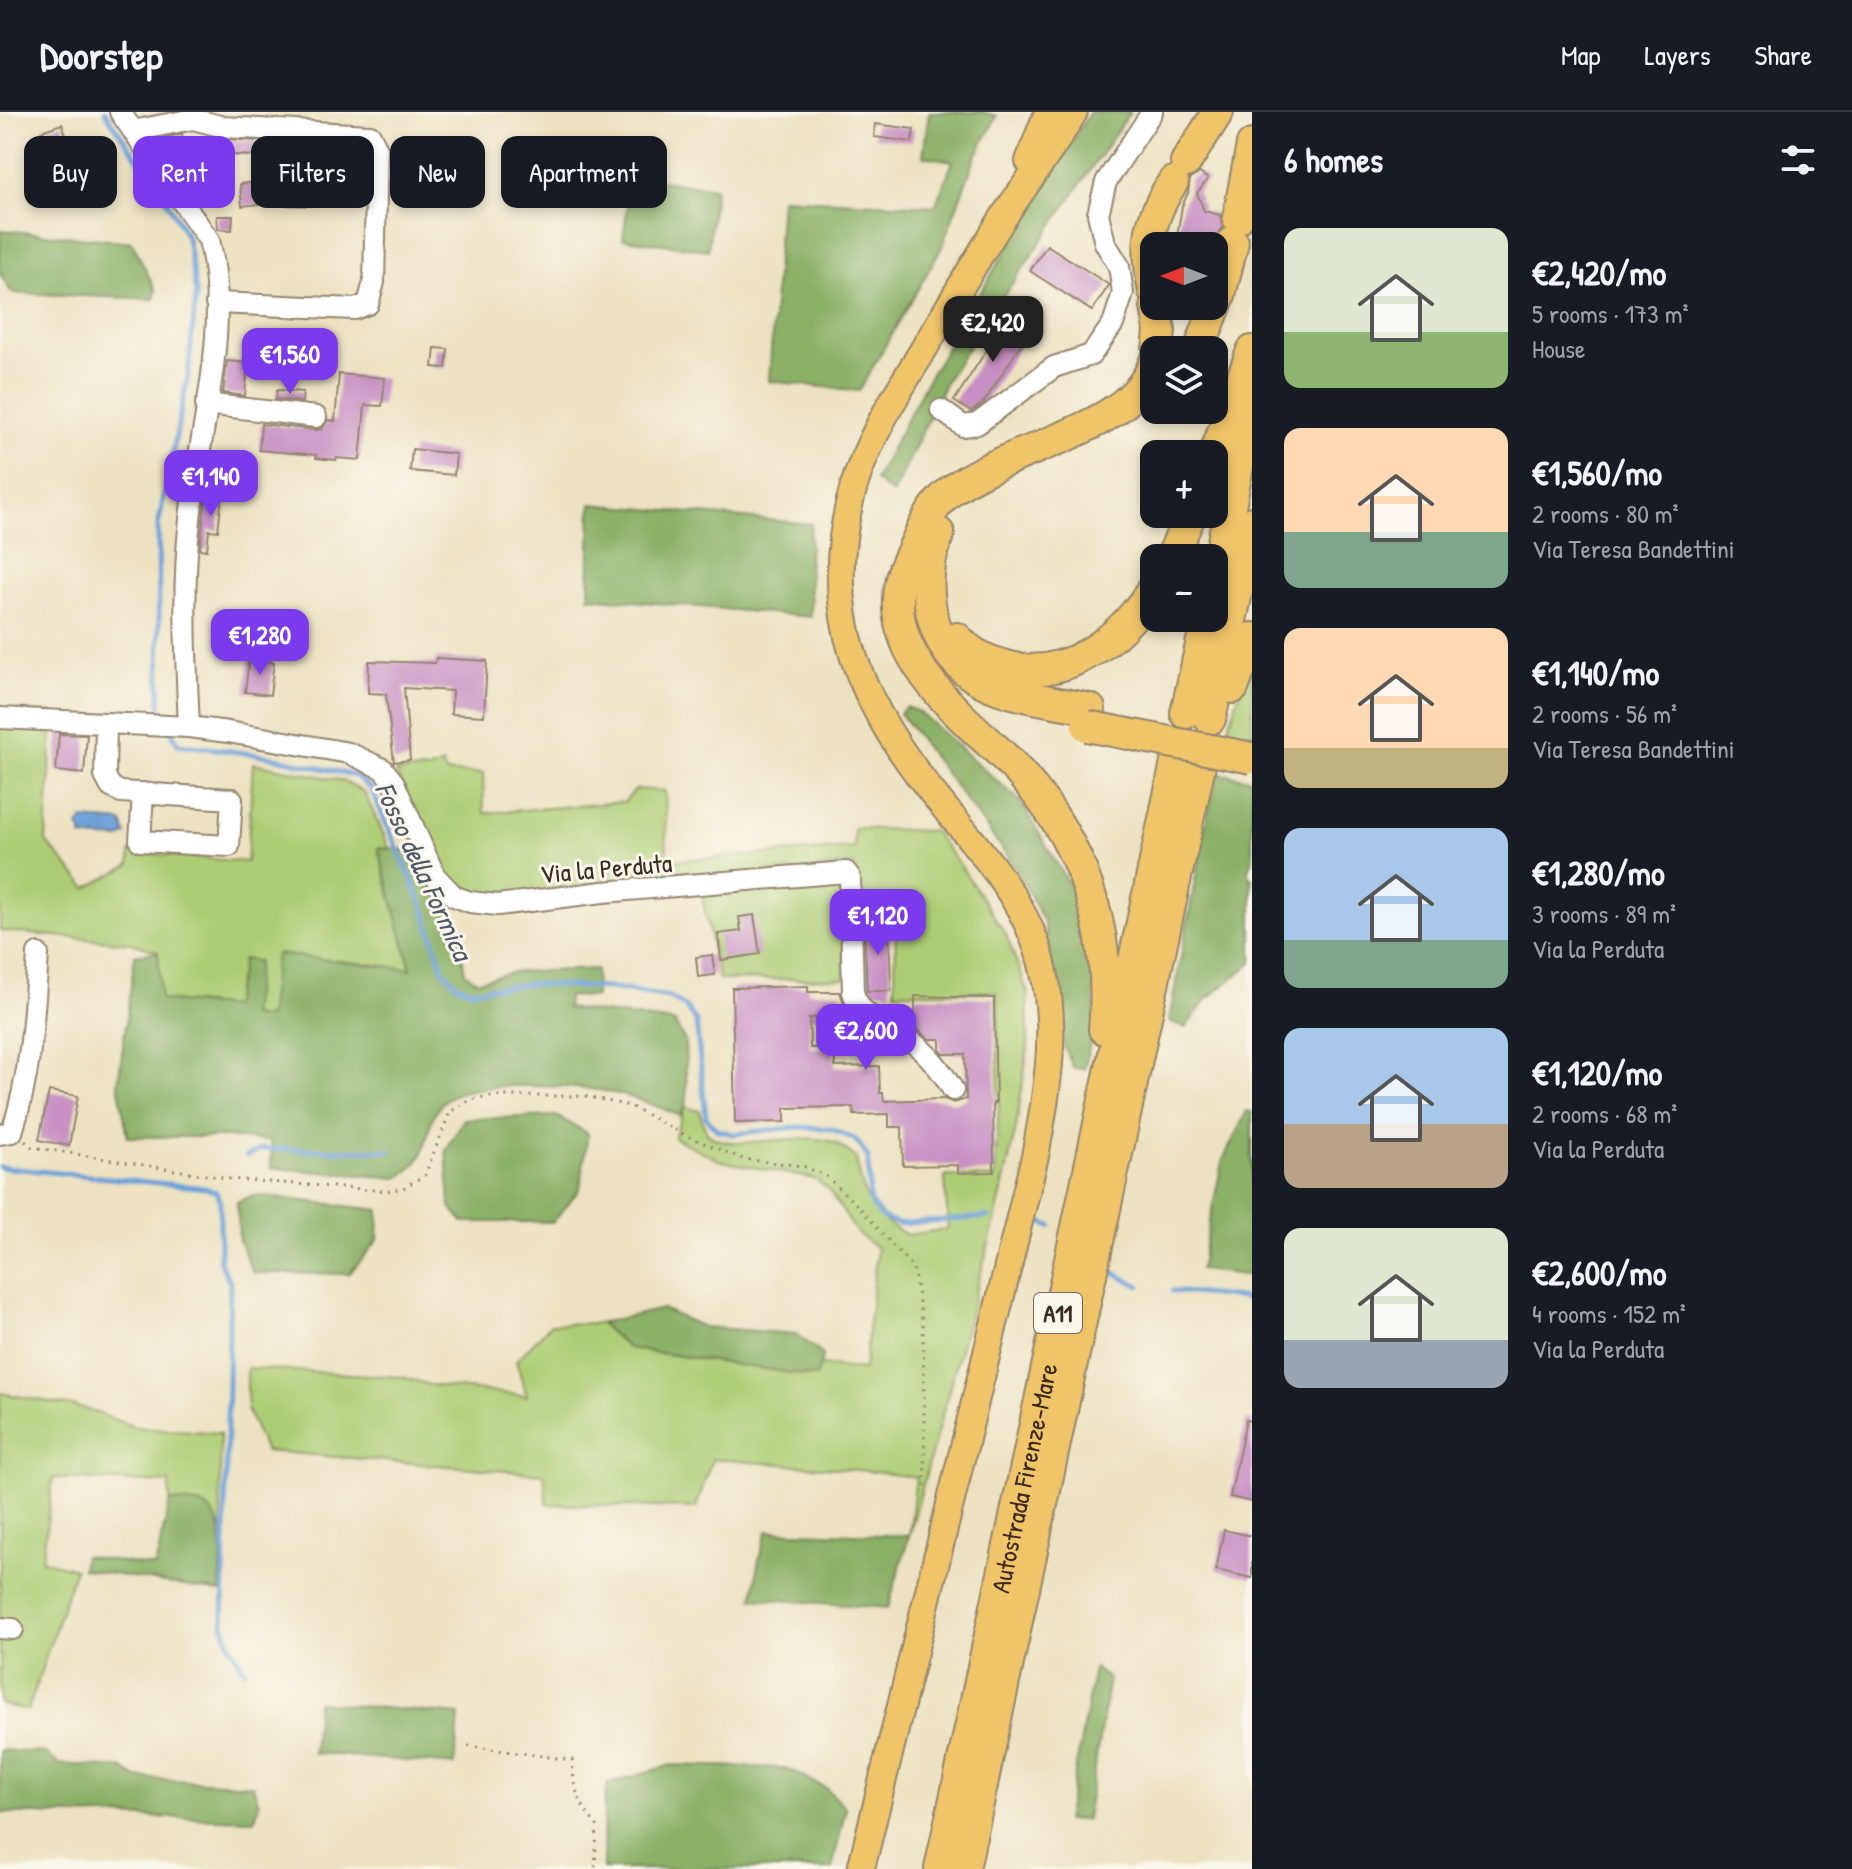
<!DOCTYPE html>
<html lang="en">
<head>
<meta charset="utf-8">
<style>
	:root { --surface:#171b24; --page:#242831; --text:#f1f3f6; --muted:#9ea1a6; --line:#363941; --accent:#7c3aed }
	body { margin:0; font-family:"Patrick Hand",sans-serif; background:var(--page); color:var(--text); height:100vh; display:flex; flex-direction:column; font-size:30px; white-space:nowrap }
	* { box-sizing:border-box; margin:0 }
	p { font-size:26px; color:var(--muted) }
	.icon { flex:none; width:44px; height:44px; fill:none; stroke:currentColor; stroke-width:2; stroke-linecap:round; stroke-linejoin:round }
	.map { position:relative; flex:1; overflow:hidden }
	.details { display:flex; flex-direction:column; background:var(--surface); width:600px }
	.details>* { flex:none }
	.hud { position:absolute; left:24px; top:24px; width:760px; height:72px; display:flex; gap:16px }
	.needle { width:52px; rotate:270deg }
	.tools { position:absolute; left:1140px; top:120px; display:grid; gap:16px }
	.tools a { display:grid; place-items:center; width:88px; height:88px; border-radius:16px; background:var(--surface); box-shadow:0 4px 12px #0003; font-size:40px }
	.price { position:absolute; translate:-50% -68px; padding:0 18px; border-radius:16px; background:var(--accent); color:#fff; font-size:26px; line-height:52px; filter:drop-shadow(0 2px 4px #0008) }
	.price::after { content:''; position:absolute; left:50%; top:48px; width:24px; height:18px; margin-left:-12px; background:inherit; clip-path:polygon(0 0,100% 0,50% 100%) }
	.price.active { background:#222; color:#fff }
	ul { padding:0; list-style:none }
	li { display:flex; align-items:center; gap:24px; height:200px; padding:0 32px }
	li span { display:grid; place-items:center; flex:none; width:224px; height:160px; border-radius:16px; color:#555 }
	li>.icon { margin-inline-start:auto }
	span .icon { width:96px; height:96px; fill:#fffc; stroke-width:1 }
	li b { font-size:34px }
	h2 { display:flex; justify-content:space-between; align-items:center; height:96px; padding:0 32px; font-size:34px }
	.pill { padding:0 28px; border-radius:16px; background:var(--surface); box-shadow:0 4px 12px #0003; font-size:28px; line-height:72px }
	.pill.active { background:var(--accent); color:#fff }
	header { display:flex; align-items:center; gap:48px; box-sizing:border-box; height:112px; padding:0 40px; background:var(--surface); border-bottom:2px solid var(--line) }
	header strong { font-size:38px }
	nav { display:flex; gap:44px; margin-inline-start:auto; font-size:28px }
	main { display:flex; flex:1; min-height:0 }
	.map>svg:first-child { display:block }
	.green { fill:#adcd74; stroke:#747c49; stroke-width:2 }
	.forest { fill:#8ab066; stroke:#626d42; stroke-width:2 }
	.water { fill:#6da0d8; stroke:#54657b; stroke-width:2 }
	.lines { fill:none; stroke-linecap:round; stroke-linejoin:round }
	.stream { stroke:#6da0d8; stroke-width:5 }
	.building { fill:#c78fc3 }
	.minor-casing { stroke:#948670; stroke-width:24 }
	.major-casing { stroke:#948670; stroke-width:30 }
	.highway-casing { stroke:#948670; stroke-width:34 }
	.path { stroke:#948670; stroke-width:3; stroke-dasharray:2 6; stroke-linecap:butt }
	.minor { stroke:#fff; stroke-width:20 }
	.major { stroke:#f0c469; stroke-width:26 }
	.highway { stroke:#f0c469; stroke-width:30 }
	.highway-bridge-casing { stroke:#948670; stroke-width:34; stroke-linecap:butt }
	.highway-bridge { stroke:#f0c469; stroke-width:30 }
	.labels { text-anchor:middle; dominant-baseline:central; stroke-width:6; stroke-linejoin:round; paint-order:stroke }
	.shield { fill:#fbf7ec; stroke:#75685c; stroke-width:2 }
	.shield-label { font-size:24px; font-weight:bold; fill:#3b2a1e }
	.street-label { font-size:26px; fill:#3b2a1e; stroke:#fbf7ec }
	.water-label { font-size:28px; font-style:italic; fill:#4f5968; stroke:#fbf7ec }
</style>
</head>
<body>
<header>
<strong>Doorstep</strong>
<nav><a>Map</a><a>Layers</a><a>Share</a></nav>
</header>
<main>
<div class="map">
<svg width="1252" height="1757" viewBox="0 0 1252 1757">
	<rect width="100%" height="100%" fill="#fbf7ec"/>
	<filter id="ink" filterUnits="userSpaceOnUse"><feTurbulence type="fractalNoise" baseFrequency=".0125" numOctaves="2"/><feDisplacementMap in="SourceGraphic" scale="16" xChannelSelector="R" yChannelSelector="G"/><feConvolveMatrix kernelMatrix="1 2 1 2 8 2 1 2 1" color-interpolation-filters="sRGB"/></filter>
	<filter id="wash" filterUnits="userSpaceOnUse"><feTurbulence type="fractalNoise" baseFrequency=".006" numOctaves="4" result="noise"/><feDisplacementMap in="SourceGraphic" scale="32" xChannelSelector="R" yChannelSelector="G"/><feGaussianBlur stdDeviation="1.8" result="paint"/><feColorMatrix in="noise" values="0 0 0 0 0 0 0 0 0 0 0 0 0 0 0 0 0 1.4 0 .05"/><feComposite in="paint" operator="in"/></filter>
	<g filter="url(#wash)">
		<rect width="100%" height="100%" fill="#ece2c1"/>
		<!-- green -->
		<g class="green">
			<path d="M1252 542V623L1228 617Z"/>
			<path d="M0 598 53 600 46 730 87 776 130 753V740L247 750 253 651 344 669 364 680 390 737H378L411 857 277 842 269 906 251 905 257 849 243 847 233 895 161 888 157 839 131 831 0 819Z"/>
			<path d="M442 652 446 661H483L484 701 624 690 636 677 665 679 667 749 854 736V716L933 719 960 753 1006 823 1027 879 1028 935 1016 1016 995 1109 909 1424 916 1365 849 1357 712 1347 696 1396 547 1392 544 1362 265 1339 247 1298V1256L403 1265 430 1273 527 1284 516 1249 551 1212 600 1211 628 1236 816 1265 820 1253 864 1258 877 1136 857 1121 828 1077 815 1067 721 1049 674 1026 685 995 700 999C702 1010 704 1020 714 1026 739 1039 805 1018 835 1031 842 1034 849 1041 856 1046 864 1086 868 1103 907 1123L948 1117 945 1064 995 1066 999 993 997 880H895L896 803 855 801 854 753 486 786 452 775 434 749 396 660 429 658Z"/>
			<path d="M833 770 842 782 845 866 719 868 701 779Z"/>
			<path d="M0 1281 83 1296 135 1315 220 1321 221 1421C211 1389 200 1393 170 1389L169 1371 53 1366 42 1448 75 1457 28 1598 0 1592Z"/>
		</g>
		<!-- forest -->
		<g class="forest">
			<path d="M929 0H982L997 4 975 46 941 137 859 279 769 269 781 86 935 94 953 49 923 44Z"/>
			<path d="M1090 0H1130L948 265 893 382 875 368 929 265Z"/>
			<path d="M631 65 715 76 708 138 623 127Z"/>
			<path d="M0 118 132 130 156 179 154 187 12 181 0 162Z"/>
			<path d="M591 392 811 412 809 444 811 505 589 485Z"/>
			<path d="M906 595 919 600 1021 690 1072 778 1092 845 1095 911 1084 957 1073 956 1064 934 1044 810 1015 754 900 601Z"/>
			<path d="M1215 661 1252 667V750L1248 761 1252 768V850L1206 888 1185 916 1169 909Z"/>
			<path d="M378 736 412 738 459 824 465 861 477 869 514 860 596 857 595 885 568 884 567 896 674 910 685 929 687 990 680 1004C653 992 622 981 592 977 563 974 462 968 443 990 419 1016 437 1044 398 1066L271 1056V1029L227 1025H128L118 972 135 843 158 840 161 888 232 895 243 847 258 849 251 904 268 906 276 842 411 857Z"/>
			<path d="M1247 999 1252 1000V1164L1200 1158 1222 1050Z"/>
			<path d="M556 1004 588 1021 580 1077 553 1110H463L450 1094 446 1038 464 1007Z"/>
			<path d="M253 1083 379 1098 378 1128 349 1162 253 1161 239 1128 237 1090Z"/>
			<path d="M662 1197 703 1215 796 1222 823 1243 816 1265 628 1236 600 1211Z"/>
			<path d="M170 1389C180 1390 192 1390 201 1393 231 1404 220 1456 220 1480L82 1457 84 1444 155 1455Z"/>
			<path d="M767 1419 909 1424 888 1496 753 1486 759 1447Z"/>
			<path d="M1094 1556 1109 1567 1086 1707 1066 1709Z"/>
			<path d="M317 1590 459 1603 455 1653 313 1641Z"/>
			<path d="M0 1638 44 1641 59 1652 121 1656 137 1666 253 1673 259 1692 255 1708 0 1701Z"/>
			<path d="M671 1653 786 1656 826 1676 846 1696 832 1757H603L604 1692 608 1672Z"/>
		</g>
		<!-- water -->
		<path class="water" d="M83 707 122 710 126 722 121 727 82 725V720L78 715Z"/>
		<g class="lines">
			<!-- stream -->
			<g class="stream">
				<path d="M105 0 164 84 187 125 196 181 188 264 158 414 160 600 165 609"/>
				<path d="M172 621 178 632 268 644 356 664 371 677 423 794 443 858 458 874 471 878 530 872 610 876 669 885 685 895 696 909 706 1006 717 1018 733 1022 799 1015 832 1017 856 1028 868 1045 870 1091 883 1106 898 1112 988 1105"/>
				<path d="M247 1044 261 1037 390 1039"/>
				<path d="M0 1055 206 1076 216 1080 220 1089V1150L230 1170 223 1512 230 1533 244 1558"/>
				<path d="M1035 1108 1051 1114"/>
				<path d="M1115 1161 1140 1174"/>
				<path d="M1172 1179 1252 1187"/>
			</g>
		</g>
		<g id="blocks">
			<!-- building -->
			<g class="building">
				<path d="M62 12 67 26 71 25 75 39 62 43 60 88 33 87 34 62H55L41 19Z"/>
				<path d="M875 12 914 17 912 30 874 25Z"/>
				<path d="M182 22 191 59 179 62 155 28Z"/>
				<path d="M213 26 285 31 284 53 255 51 256 44 212 42Z"/>
				<path d="M1200 61 1208 67 1197 81 1204 99 1220 103 1223 115 1216 126 1199 122 1192 128 1177 125 1182 94 1188 81 1190 67Z"/>
				<path d="M287 65 312 66 311 94 285 93Z"/>
				<path d="M259 70 260 92 242 94 240 72Z"/>
				<path d="M217 104H233L232 118 218 117Z"/>
				<path d="M1047 133 1109 173 1092 199 1030 159Z"/>
				<path d="M1009 203 1031 217 984 290 971 300 954 289Z"/>
				<path d="M435 236 448 237 446 256 433 255Z"/>
				<path d="M227 249 248 251 245 284 223 281Z"/>
				<path d="M339 262 385 266 382 294 365 293 360 348 337 346 336 348 316 346V343L259 338 261 312 315 318 322 317 328 308 335 309Z"/>
				<path d="M277 278 303 280 302 290 276 287Z"/>
				<path d="M412 337 456 342 454 363 410 359Z"/>
				<path d="M206 382 222 384 218 419 209 418 207 438 200 437Z"/>
				<path d="M436 546 487 549 484 604 451 602 452 579 404 576 410 648 394 650 386 582 368 581 369 549 435 551Z"/>
				<path d="M249 547 274 550 270 583 245 580Z"/>
				<path d="M59 622 87 623 84 662 56 659Z"/>
				<path d="M754 803 760 842 721 848 718 822 741 819 739 805Z"/>
				<path d="M889 811 891 879H867L864 812Z"/>
				<path d="M712 843 715 863 698 865 696 845Z"/>
				<path d="M808 874V880H840L846 897V905L809 906 810 936H834L835 955 879 954 880 981H883L884 989 944 987 954 991 966 987 965 942H944L940 938V927H929L915 916V884L994 886 996 991H993L994 1060 958 1061V1053L903 1054 902 1015H889V1002L854 1003 853 995 785 996V1010L735 1011 732 876Z"/>
				<path d="M49 979 78 984 69 1034 39 1028Z"/>
				<path d="M1246 1308 1252 1309V1390L1230 1385Z"/>
				<path d="M1224 1418 1252 1424V1466L1216 1458Z"/>
			</g>
		</g>
	</g>
	<g filter="url(#ink)">
		<use href="#blocks" fill-opacity="0" stroke="#948670" stroke-width="2"/>
		<g class="lines">
			<defs>
				<g id="minor">
					<path d="M120 0 209 128C232 218 199 316 190 407 182 475 186 546 189 615"/>
					<path d="M133 19 193 7 224 15 370 23 377 37 374 170 368 192 355 197 216 191"/>
					<path d="M206 292 316 305"/>
					<path d="M941 298 963 314 977 312 1054 255 1091 243 1113 212 1123 181 1119 154 1105 131 1098 102 1106 70 1152 0"/>
					<path d="M0 606 189 615 228 620 349 641 383 657 394 671 435 764 454 784 470 790 498 793 603 780 846 760 850 765 853 880C860 907 890 913 911 929 929 942 942 959 953 978"/>
					<path d="M106 611 105 664 111 675 121 680 232 687 229 734 140 729 143 681"/>
					<path d="M0 1022 12 1020C31 962 34 903 38 842"/>
					<path d="M0 1516 13 1517"/>
				</g>
				<g id="major">
					<path d="M1029 49 1048 0"/>
					<path d="M861 1757 1035 1044C1049 972 1061 900 1035 829 1015 777 979 737 944 695 862 596 816 504 854 374 868 328 894 286 919 245 948 197 976 147 1007 100 1029 67 1054 35 1074 0"/>
				</g>
				<g id="highway">
					<path d="M1186 50 1218 0"/>
					<path d="M1238 106 1252 33"/>
					<path d="M1154 180C1146 133 1146 111 1173 70"/>
					<path d="M1156 194 1160 219 1158 238"/>
					<path d="M1199 238 1220 183 1233 130"/>
					<path d="M1214 344 1252 239"/>
					<path d="M939 421C917 472 929 543 983 570 1015 586 1056 589 1090 597"/>
					<path d="M1171 446 1191 402"/>
					<path d="M1214 474 1252 285"/>
					<path d="M957 526C968 539 982 547 999 552 1063 574 1121 528 1154 475"/>
					<path d="M1233 576 1252 526"/>
					<path d="M1186 601 1207 506"/>
					<path d="M1210 607 1252 410"/>
					<path d="M1104 917C1114 807 1075 709 994 635 943 589 871 524 908 448 919 426 926 403 944 385 998 334 1127 325 1154 252"/>
					<path id="s1" d="M940 1757 1177 646"/>
					<path d="M964 1757 1201 648"/>
				</g>
			</defs>
			<!-- minor casing -->
			<use href="#minor" class="minor-casing"/>
			<!-- major casing -->
			<use href="#major" class="major-casing"/>
			<!-- highway casing -->
			<use href="#highway" class="highway-casing"/>
			<!-- path -->
			<g class="path">
				<path d="M25 1029 32 1035 231 1067 387 1079 403 1076 425 1063 450 1000 470 988 489 984H585L630 994 687 1024 743 1047 803 1054 827 1065 860 1096 913 1156 923 1213 925 1378"/>
				<path d="M468 1634 572 1648C574 1678 578 1691 597 1714L595 1757"/>
			</g>
			<!-- minor -->
			<use href="#minor" class="minor"/>
			<!-- major -->
			<use href="#major" class="major"/>
			<!-- highway -->
			<use href="#highway" class="highway"/>
			<defs>
				<path id="highway-bridge" d="M1087 614 1252 646"/>
			</defs>
			<!-- highway-bridge casing -->
			<use href="#highway-bridge" class="highway-bridge-casing"/>
			<!-- highway-bridge -->
			<use href="#highway-bridge" class="highway-bridge"/>
		</g>
	</g>
	<g class="labels">
		<!-- shield labels -->
		<rect class="shield" x="1034" y="1181" width="48" height="40" rx="6"/>
		<g class="shield-label">
			<text x="1058" y="1201">A11</text>
		</g>
		<!-- street labels -->
		<g class="street-label">
			<text transform="translate(606 756) rotate(-5)">Via la Perduta</text>
			<text stroke="none"><textPath href="#s1" startOffset="400">Autostrada Firenze-Mare</textPath></text>
		</g>
		<!-- water labels -->
		<g class="water-label">
			<text transform="translate(424 759) rotate(65)">Fosso della Formica</text>
		</g>
	</g>
</svg>
<div class="tools">
<a><svg class="needle" viewBox="-14 -14 28 28"><path d="M0-13l5 13h-10z" fill="#e53935"/><path d="M0 13l5-13h-10z" fill="#9ea1a6"/></svg></a>
<a><svg class="icon" aria-label="layers" viewBox="0 0 24 24"><path d="M12 4l9 5-9 5-9-5zM3 14l9 5 9-5"/></svg></a>
<a>+</a>
<a>−</a>
</div>
<b class="price active" style="left:993px;top:252px">€2,420</b>
<b class="price" style="left:290px;top:284px">€1,560</b>
<b class="price" style="left:211px;top:406px">€1,140</b>
<b class="price" style="left:260px;top:565px">€1,280</b>
<b class="price" style="left:878px;top:845px">€1,120</b>
<b class="price" style="left:866px;top:960px">€2,600</b>
<div class="hud">
<a class="pill">Buy</a>
<a class="pill active">Rent</a>
<a class="pill">Filters</a>
<a class="pill">New</a>
<a class="pill">Apartment</a>
</div>
</div>
<section class="details">
<h2>6 homes<svg class="icon" aria-label="filters" viewBox="0 0 24 24"><path d="M4 7h16M4 17h16"/><circle cx="9" cy="7" r="2"/><circle cx="15" cy="17" r="2"/></svg></h2>
<ul>
<li><span style="background:linear-gradient(#dfe7d0 65%,#8fb573 0)"><svg class="icon" aria-label="home" viewBox="0 0 24 24"><path d="M3 11l9-7 9 7M6 9v11h12V9"/></svg></span><div><b>€2,420/mo</b><p>5 rooms · 173 m²</p><p>House</p></div></li>
<li><span style="background:linear-gradient(#ffd9b3 65%,#7fa58c 0)"><svg class="icon" aria-label="home" viewBox="0 0 24 24"><path d="M3 11l9-7 9 7M6 9v11h12V9"/></svg></span><div><b>€1,560/mo</b><p>2 rooms · 80 m²</p><p>Via Teresa Bandettini</p></div></li>
<li><span style="background:linear-gradient(#ffd9b3 75%,#c2b280 0)"><svg class="icon" aria-label="home" viewBox="0 0 24 24"><path d="M3 11l9-7 9 7M6 9v11h12V9"/></svg></span><div><b>€1,140/mo</b><p>2 rooms · 56 m²</p><p>Via Teresa Bandettini</p></div></li>
<li><span style="background:linear-gradient(#a9c7e8 70%,#7fa58c 0)"><svg class="icon" aria-label="home" viewBox="0 0 24 24"><path d="M3 11l9-7 9 7M6 9v11h12V9"/></svg></span><div><b>€1,280/mo</b><p>3 rooms · 89 m²</p><p>Via la Perduta</p></div></li>
<li><span style="background:linear-gradient(#a9c7e8 60%,#b9a48a 0)"><svg class="icon" aria-label="home" viewBox="0 0 24 24"><path d="M3 11l9-7 9 7M6 9v11h12V9"/></svg></span><div><b>€1,120/mo</b><p>2 rooms · 68 m²</p><p>Via la Perduta</p></div></li>
<li><span style="background:linear-gradient(#dfe7d0 70%,#9aa5b1 0)"><svg class="icon" aria-label="home" viewBox="0 0 24 24"><path d="M3 11l9-7 9 7M6 9v11h12V9"/></svg></span><div><b>€2,600/mo</b><p>4 rooms · 152 m²</p><p>Via la Perduta</p></div></li>
</ul>
</section>
</main>
</body>
</html>
